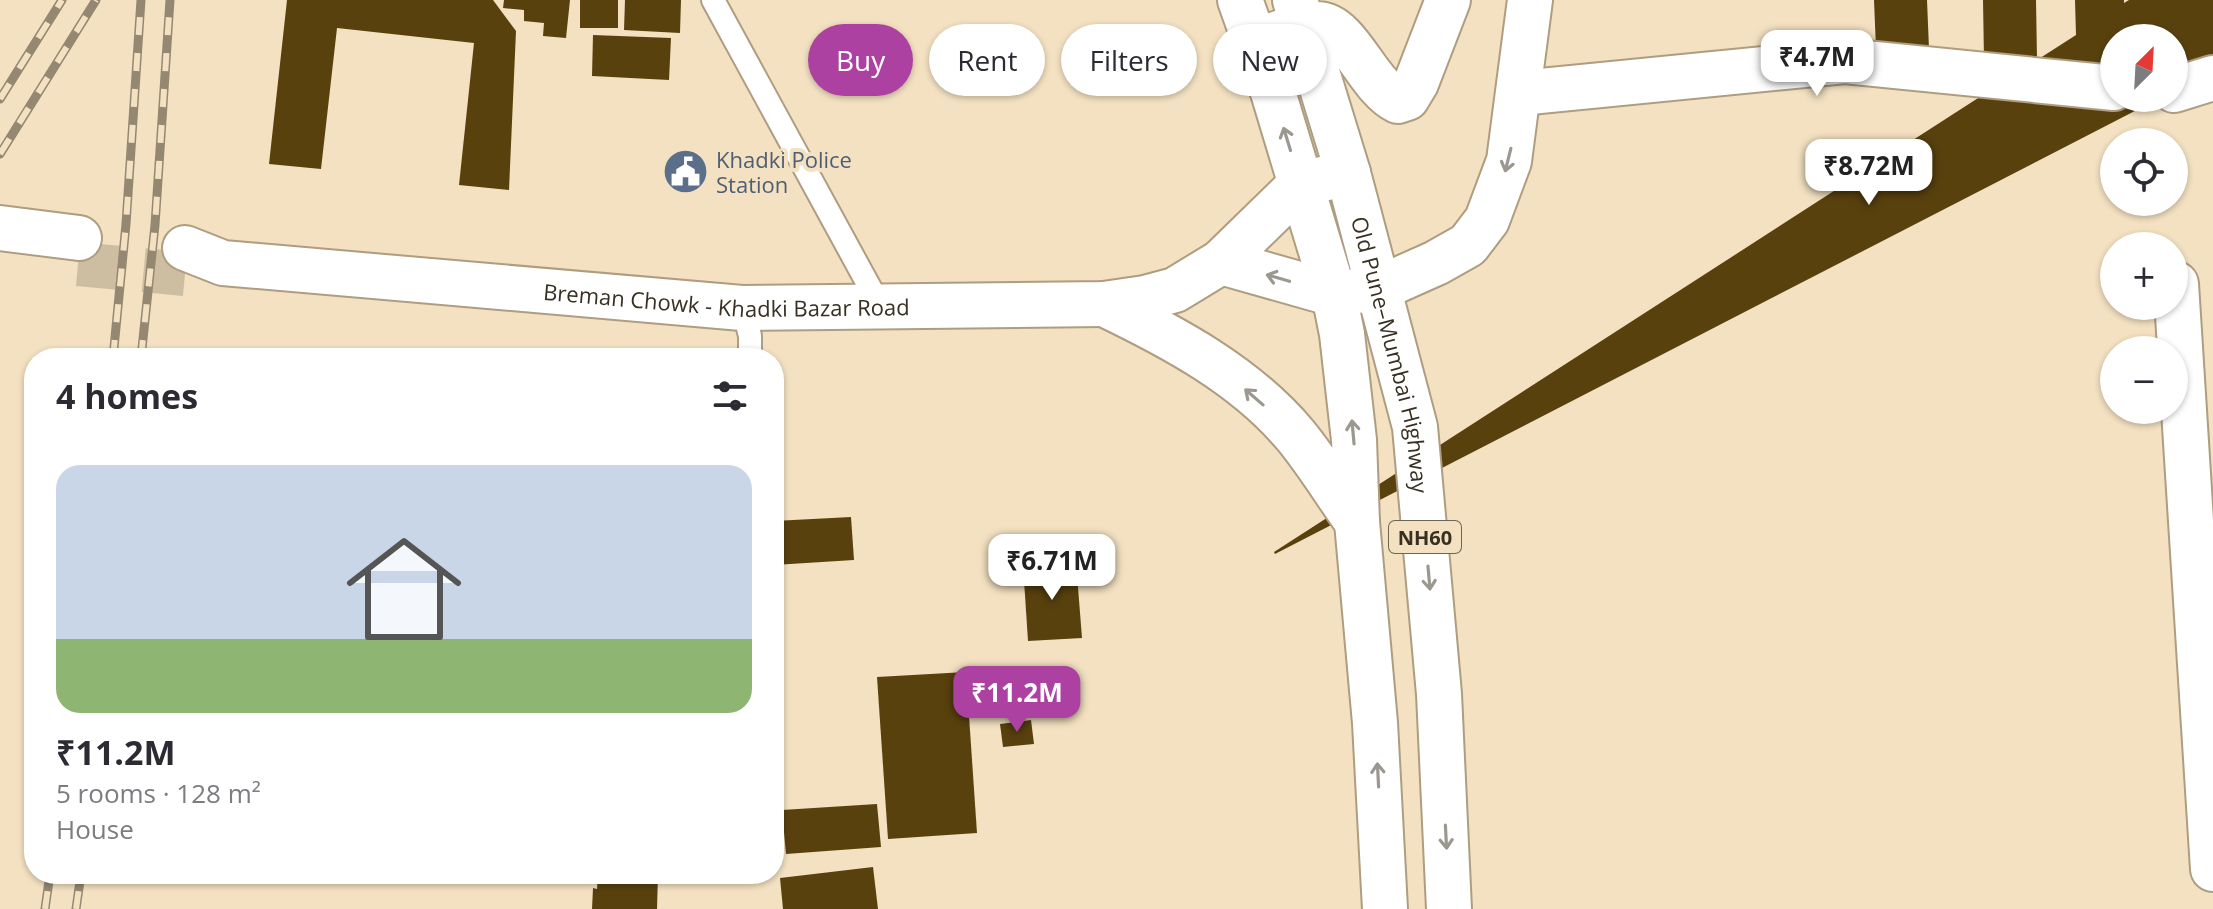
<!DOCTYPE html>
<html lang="en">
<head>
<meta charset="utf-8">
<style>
	:root { --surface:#fff; --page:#f2f2f3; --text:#2b2b33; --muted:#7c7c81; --line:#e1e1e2; --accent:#ad41a2 }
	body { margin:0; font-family:"Open Sans",sans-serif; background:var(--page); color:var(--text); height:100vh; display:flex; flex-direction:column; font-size:30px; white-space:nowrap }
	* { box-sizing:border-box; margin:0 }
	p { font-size:26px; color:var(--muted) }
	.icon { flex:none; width:44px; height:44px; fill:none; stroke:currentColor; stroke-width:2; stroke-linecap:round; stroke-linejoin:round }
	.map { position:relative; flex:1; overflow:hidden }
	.panel { position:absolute; left:24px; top:348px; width:760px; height:536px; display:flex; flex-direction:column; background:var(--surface); border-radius:32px; box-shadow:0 2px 6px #0004 }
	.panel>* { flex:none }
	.banner { position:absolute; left:808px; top:24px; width:760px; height:72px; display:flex; gap:16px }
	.needle { width:52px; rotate:24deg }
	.tools { position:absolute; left:2100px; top:24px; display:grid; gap:16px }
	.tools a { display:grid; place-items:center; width:88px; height:88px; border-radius:50%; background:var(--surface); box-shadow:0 2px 6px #0004; font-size:40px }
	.price { position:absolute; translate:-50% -68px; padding:0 18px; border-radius:16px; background:#fff; color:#222; font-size:26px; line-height:52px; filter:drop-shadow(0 2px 4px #0008) }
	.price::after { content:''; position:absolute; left:50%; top:48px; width:24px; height:18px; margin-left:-12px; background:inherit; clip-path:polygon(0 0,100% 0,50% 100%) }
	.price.selected { background:var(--accent); color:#fff }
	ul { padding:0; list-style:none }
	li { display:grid; align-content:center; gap:16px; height:424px; padding:0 32px }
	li+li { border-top:2px solid var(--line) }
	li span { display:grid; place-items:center; height:248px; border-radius:24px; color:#555 }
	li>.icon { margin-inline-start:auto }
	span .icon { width:144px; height:144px; fill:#fffc; stroke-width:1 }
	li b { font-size:34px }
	h2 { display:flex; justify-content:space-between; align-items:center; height:96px; padding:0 32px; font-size:34px }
	.pill { padding:0 28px; border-radius:36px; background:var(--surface); box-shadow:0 2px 6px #0004; font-size:28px; line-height:72px }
	.pill.selected { background:var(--accent); color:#fff }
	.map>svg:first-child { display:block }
	.building { fill:#59410e }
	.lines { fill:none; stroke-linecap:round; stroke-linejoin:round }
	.primary-tunnel { stroke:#cdbea1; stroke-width:44; stroke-dasharray:44 22; stroke-linecap:butt }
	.service-casing { stroke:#ae9d80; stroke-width:26 }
	.minor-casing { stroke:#ae9d80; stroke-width:48 }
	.primary-casing { stroke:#ae9d80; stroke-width:48 }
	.trunk-casing { stroke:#ae9d80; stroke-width:48 }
	.service { stroke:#fff; stroke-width:22 }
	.minor { stroke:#fff; stroke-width:44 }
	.primary { stroke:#fff; stroke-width:44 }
	.trunk { stroke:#fff; stroke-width:44 }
	.rail-casing { stroke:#958872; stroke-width:9 }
	.rail { stroke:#f3e1c1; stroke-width:6; stroke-dasharray:18; stroke-linecap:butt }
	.oneway { stroke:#9b9891 }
	.labels { text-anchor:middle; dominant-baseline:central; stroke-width:8; stroke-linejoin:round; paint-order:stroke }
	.shield { fill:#f3e1c1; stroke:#6f6552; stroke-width:2 }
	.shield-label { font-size:20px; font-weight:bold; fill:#373023 }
	.service-label { font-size:22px; fill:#4e5e75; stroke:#f3e1c1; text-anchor:start }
	.street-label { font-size:22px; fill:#373023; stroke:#f3e1c1 }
</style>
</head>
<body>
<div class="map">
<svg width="2213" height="909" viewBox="0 0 2213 909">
	<rect width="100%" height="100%" fill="#f3e1c1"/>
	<!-- building -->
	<g class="building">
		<path d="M287 0H493L516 31 509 190 459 185 474 43 337 28 321 169 269 164Z"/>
		<path d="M504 0H570L566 38 543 36 544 23 524 21V10L503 8Z"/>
		<rect x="580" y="0" width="38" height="28"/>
		<path d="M625 0H681L680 33 624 30Z"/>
		<path d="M1874 0H1927L1929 49H1876Z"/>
		<path d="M1983 0H2036L2037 59 1984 60Z"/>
		<path d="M2075 0H2124V3L2129 0H2213V71L2174 91V38H2114V98H2160L1275 554 1274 552 2076 35Z"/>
		<path d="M593 35 671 38 669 80 592 76Z"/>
		<path d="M851 517 854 560 774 565V521Z"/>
		<path d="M1076 562 1082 638 1028 641 1023 565Z"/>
		<path d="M966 672 977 833 888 839 877 677Z"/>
		<path d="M1031 720 1034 744 1003 747 1000 724Z"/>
		<path d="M877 804 881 847 786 854 782 810Z"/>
		<path d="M873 867 878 909H783L780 878Z"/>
		<path d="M598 874H658L657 909H592L593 888 597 889Z"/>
	</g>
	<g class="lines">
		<!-- primary-tunnel -->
		<path class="primary-tunnel" d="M78 264 185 274"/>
		<defs>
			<g id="service">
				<path d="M713 0 880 306"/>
				<path d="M743 308 750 336V358"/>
			</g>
			<g id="minor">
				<path d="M2174 90 2213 78"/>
				<path d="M1520 93 1845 61 2114 88"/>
				<path d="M2176 284 2213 869"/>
			</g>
			<g id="primary">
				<path d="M1256 41C1272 36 1302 23 1318 24 1349 25 1368 87 1398 101L1407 98 1416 83 1448 0"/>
				<path d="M0 228 79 238"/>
				<path id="s1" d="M185 248 223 263 742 308 1104 304 1145 298 1175 290 1221 262 1301 184 1348 173"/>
				<path d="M1221 262 1334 294 1380 288 1436 263 1468 245 1487 220 1509 161 1530 0"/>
			</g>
			<g id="trunk">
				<path d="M1240 0 1273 92 1334 294 1342 334 1354 440 1357 522 1375 723 1385 909"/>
				<path id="s2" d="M1295 0 1348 173 1415 427 1439 694 1449 909"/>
				<path d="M1104 304C1173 337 1246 376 1296 436 1318 463 1336 493 1357 522"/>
			</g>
		</defs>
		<!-- service casing -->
		<use href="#service" class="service-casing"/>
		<!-- minor casing -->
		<use href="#minor" class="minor-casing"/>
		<!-- primary casing -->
		<use href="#primary" class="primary-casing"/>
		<!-- trunk casing -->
		<use href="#trunk" class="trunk-casing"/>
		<!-- service -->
		<use href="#service" class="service"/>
		<!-- minor -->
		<use href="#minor" class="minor"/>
		<!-- primary -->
		<use href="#primary" class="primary"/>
		<!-- trunk -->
		<use href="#trunk" class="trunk"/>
		<defs>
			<g id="rail">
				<path d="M0 99 62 0"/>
				<path d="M0 154 96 0"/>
				<path d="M113 358 126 224 141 0"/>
				<path d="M141 358 155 225 170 0"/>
				<path d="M45 909 50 874"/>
				<path d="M76 909 81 874"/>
			</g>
		</defs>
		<!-- rail casing -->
		<use href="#rail" class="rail-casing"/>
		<!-- rail -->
		<use href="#rail" class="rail"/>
	</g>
	<!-- one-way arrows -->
	<defs><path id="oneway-shaft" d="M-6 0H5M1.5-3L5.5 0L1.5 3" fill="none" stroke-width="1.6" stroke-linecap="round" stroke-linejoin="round" transform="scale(2)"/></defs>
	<g class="oneway">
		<use href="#oneway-shaft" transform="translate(1287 139) rotate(-107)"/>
		<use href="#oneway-shaft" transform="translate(1508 160) rotate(104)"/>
		<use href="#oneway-shaft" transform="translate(1278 278) rotate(-164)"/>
		<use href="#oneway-shaft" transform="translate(1254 397) rotate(-139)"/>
		<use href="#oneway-shaft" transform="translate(1353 432) rotate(-95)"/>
		<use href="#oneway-shaft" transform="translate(1429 578) rotate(85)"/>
		<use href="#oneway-shaft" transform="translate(1378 775) rotate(-93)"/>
		<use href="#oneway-shaft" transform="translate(1446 837) rotate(87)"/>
	</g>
	<!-- icons -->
	<defs>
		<symbol id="civic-disc" viewBox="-11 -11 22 22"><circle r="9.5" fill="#5c6f8a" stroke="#f3e1c1"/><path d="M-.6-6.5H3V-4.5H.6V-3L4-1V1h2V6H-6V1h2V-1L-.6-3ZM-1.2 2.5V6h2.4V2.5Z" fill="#fff"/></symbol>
	</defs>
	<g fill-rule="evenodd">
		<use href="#civic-disc" x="660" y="146" width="51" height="51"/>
	</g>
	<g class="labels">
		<!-- shield labels -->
		<rect class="shield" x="1389" y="521" width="72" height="32" rx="6"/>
		<g class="shield-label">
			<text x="1425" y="537">NH60</text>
		</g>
		<!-- service labels -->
		<g class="service-label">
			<text x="716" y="159">Khadki Police<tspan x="716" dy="25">Station</tspan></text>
		</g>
		<!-- street labels -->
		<g class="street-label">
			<text stroke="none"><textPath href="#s1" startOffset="546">Breman Chowk - Khadki Bazar Road</textPath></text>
			<text stroke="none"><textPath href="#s2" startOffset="368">Old Pune–Mumbai Highway</textPath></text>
		</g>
	</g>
</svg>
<div class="tools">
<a><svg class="needle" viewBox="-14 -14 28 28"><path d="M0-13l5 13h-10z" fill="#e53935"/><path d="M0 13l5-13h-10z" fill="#7c7c81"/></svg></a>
<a><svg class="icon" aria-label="locate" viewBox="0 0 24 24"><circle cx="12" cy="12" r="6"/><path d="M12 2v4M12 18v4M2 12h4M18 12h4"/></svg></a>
<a>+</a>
<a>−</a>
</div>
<b class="price" style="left:1817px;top:98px">₹4.7M</b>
<b class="price" style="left:1869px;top:207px">₹8.72M</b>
<b class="price" style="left:1052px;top:602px">₹6.71M</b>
<b class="price selected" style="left:1017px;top:734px">₹11.2M</b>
<div class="banner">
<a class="pill selected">Buy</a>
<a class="pill">Rent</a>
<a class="pill">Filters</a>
<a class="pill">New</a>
</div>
<section class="panel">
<h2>4 homes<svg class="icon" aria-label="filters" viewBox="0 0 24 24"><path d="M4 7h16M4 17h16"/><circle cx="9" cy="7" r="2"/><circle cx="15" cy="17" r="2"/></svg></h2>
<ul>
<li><span style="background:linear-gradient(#c9d6e8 70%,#8fb573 0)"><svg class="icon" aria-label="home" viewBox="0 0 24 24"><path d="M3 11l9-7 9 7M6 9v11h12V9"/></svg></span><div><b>₹11.2M</b><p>5 rooms · 128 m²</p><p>House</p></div></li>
</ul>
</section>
</div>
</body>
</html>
